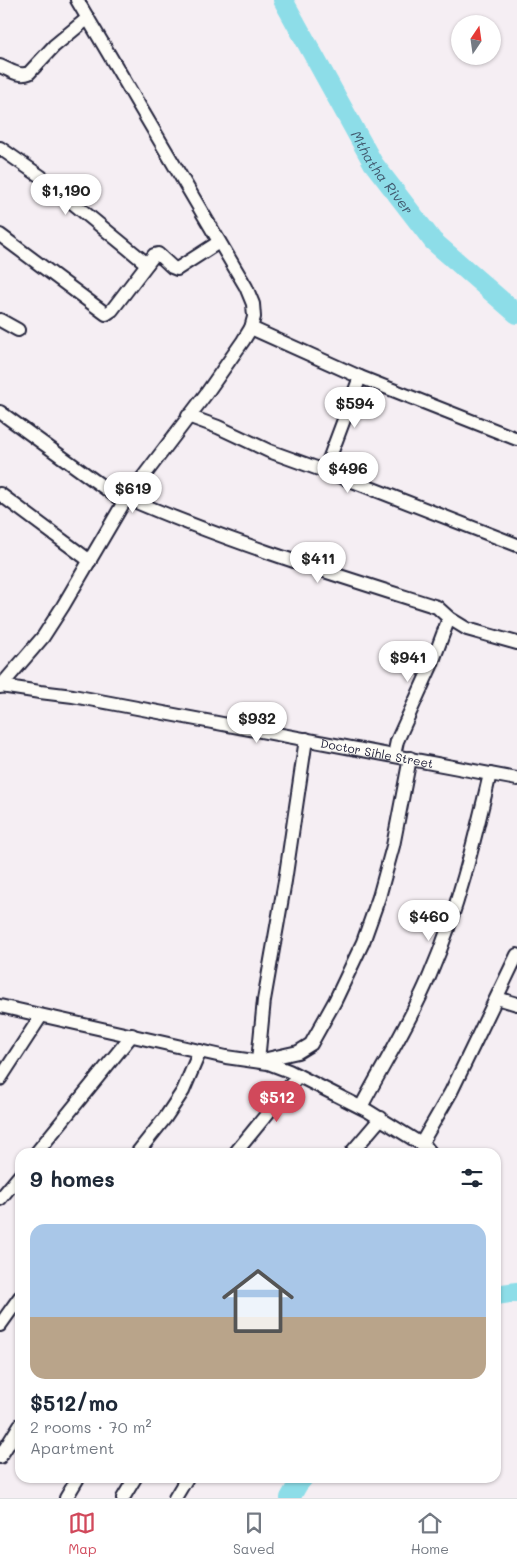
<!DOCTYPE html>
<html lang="en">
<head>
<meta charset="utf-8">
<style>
	:root { --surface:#fff; --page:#f2f2f3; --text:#1f2937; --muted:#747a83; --line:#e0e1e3; --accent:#d1495b }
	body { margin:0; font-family:Mali,sans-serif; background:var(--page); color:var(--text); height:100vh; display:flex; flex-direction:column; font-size:19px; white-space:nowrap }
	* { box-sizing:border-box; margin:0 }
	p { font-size:16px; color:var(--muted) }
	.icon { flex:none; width:28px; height:28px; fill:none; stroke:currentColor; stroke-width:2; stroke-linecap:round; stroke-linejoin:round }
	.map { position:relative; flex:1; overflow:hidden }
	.side { position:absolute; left:15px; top:1148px; width:486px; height:335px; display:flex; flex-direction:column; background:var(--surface); border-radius:15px; box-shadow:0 1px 4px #0004 }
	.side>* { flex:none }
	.needle { width:32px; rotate:13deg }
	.controls { position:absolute; left:451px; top:15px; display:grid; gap:10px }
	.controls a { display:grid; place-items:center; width:50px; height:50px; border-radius:50%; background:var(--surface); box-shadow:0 1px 4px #0004; font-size:25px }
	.price { position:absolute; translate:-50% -42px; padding:0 11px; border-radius:18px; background:#fff; color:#222; font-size:16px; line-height:32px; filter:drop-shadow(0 1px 2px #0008) }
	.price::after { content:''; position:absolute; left:50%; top:30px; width:15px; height:11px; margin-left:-8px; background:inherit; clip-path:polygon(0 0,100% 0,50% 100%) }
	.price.on { background:var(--accent); color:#fff }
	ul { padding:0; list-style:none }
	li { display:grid; align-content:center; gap:10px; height:265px; padding:0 15px }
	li+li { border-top:1px solid var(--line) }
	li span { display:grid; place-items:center; height:155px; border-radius:15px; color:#555 }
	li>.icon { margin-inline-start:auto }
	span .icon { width:90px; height:90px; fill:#fffc; stroke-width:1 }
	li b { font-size:21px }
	h2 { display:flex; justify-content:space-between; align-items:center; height:60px; padding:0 15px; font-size:21px }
	.dock { display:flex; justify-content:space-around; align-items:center; height:70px; border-top:1px solid var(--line); background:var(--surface); font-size:14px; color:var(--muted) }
	.dock a { display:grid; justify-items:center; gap:2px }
	.dock .on { color:var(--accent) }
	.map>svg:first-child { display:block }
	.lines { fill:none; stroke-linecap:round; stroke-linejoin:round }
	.river { stroke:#8ddde8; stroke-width:20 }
	.minor-casing { stroke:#22223b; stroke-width:16 }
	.minor { stroke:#fdfcf7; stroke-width:12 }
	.labels { text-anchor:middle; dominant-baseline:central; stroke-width:4; stroke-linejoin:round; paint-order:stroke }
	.street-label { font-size:12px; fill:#22223b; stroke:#fdfcf7 }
	.water-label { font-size:14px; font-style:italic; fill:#425a6f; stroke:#fdfcf7 }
</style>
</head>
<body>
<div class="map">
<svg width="517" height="1498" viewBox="0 0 517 1498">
	<rect width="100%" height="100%" fill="#f5eef3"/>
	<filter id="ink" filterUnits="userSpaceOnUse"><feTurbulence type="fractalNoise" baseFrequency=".02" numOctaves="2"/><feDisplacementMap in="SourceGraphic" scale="10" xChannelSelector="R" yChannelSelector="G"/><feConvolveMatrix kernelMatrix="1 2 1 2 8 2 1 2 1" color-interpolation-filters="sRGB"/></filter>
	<g filter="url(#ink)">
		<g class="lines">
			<!-- river -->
			<g class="river">
				<path id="s1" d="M283 0 373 163 433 241 517 314"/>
				<path d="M496 1295 517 1292"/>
				<path d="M290 1498 298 1484 303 1478"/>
			</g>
			<defs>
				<g id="minor">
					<path d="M0 66C9 70 19 77 29 73L54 46 88 18"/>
					<path d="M0 148 40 176 147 264"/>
					<path d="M0 235 106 314 112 310 154 255 158 254 172 267 177 269 219 242"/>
					<path d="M0 320 18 330"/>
					<path d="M251 328 360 377 517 439"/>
					<path d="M0 412 124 502"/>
					<path d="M188 416 218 427 269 451 355 482 517 545"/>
					<path d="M325 470 360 377"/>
					<path d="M0 494 90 561"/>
					<path d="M127 498C228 542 333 574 437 607L449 618 467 629 517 643"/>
					<path id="s2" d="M1 686 40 692 73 696 517 779"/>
					<path d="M0 687 43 637 63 606 124 502 206 394 243 341 251 328 254 317 253 304 246 287 77 0"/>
					<path d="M306 739 285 881 264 1000 258 1061 298 1052 311 1044 335 1001 363 942 379 897 393 846 410 758"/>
					<path d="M394 755 397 741 431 666 449 618"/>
					<path d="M497 998 517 1004"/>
					<path d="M0 1006 226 1057 268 1063 289 1071 368 1111 426 1147 430 1152"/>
					<path d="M0 1079 41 1016"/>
					<path d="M361 1107C384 1063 411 1021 430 975 458 910 474 842 490 774"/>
					<path d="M421 1144 451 1092 517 955"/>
					<path d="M37 1152 132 1035"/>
					<path d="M138 1152 165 1118 183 1091 200 1051"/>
					<path d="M236 1152 298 1076"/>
					<path d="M352 1152 381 1118"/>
					<path d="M0 1199 20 1175"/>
					<path d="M0 1325 20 1297"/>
					<path d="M0 1457 20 1425"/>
					<path d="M66 1498 78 1478"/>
					<path d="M123 1498 135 1478"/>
					<path d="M175 1498 187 1478"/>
				</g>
			</defs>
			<!-- minor casing -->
			<use href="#minor" class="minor-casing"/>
			<!-- minor -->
			<use href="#minor" class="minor"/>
		</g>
	</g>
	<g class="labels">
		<!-- street labels -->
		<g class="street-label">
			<text stroke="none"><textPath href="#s2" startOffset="382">Doctor Sihle Street</textPath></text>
		</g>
		<!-- water labels -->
		<g class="water-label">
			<text stroke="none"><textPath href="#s1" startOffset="199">Mthatha River</textPath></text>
		</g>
	</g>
</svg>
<div class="controls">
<a><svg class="needle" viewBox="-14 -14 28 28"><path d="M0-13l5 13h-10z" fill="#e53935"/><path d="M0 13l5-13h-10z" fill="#747a83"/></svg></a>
</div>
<b class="price" style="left:66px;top:216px">$1,190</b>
<b class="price" style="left:355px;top:429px">$594</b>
<b class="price" style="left:348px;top:494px">$496</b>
<b class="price" style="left:133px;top:514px">$619</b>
<b class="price" style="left:318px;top:584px">$411</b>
<b class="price" style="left:408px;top:683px">$941</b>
<b class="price" style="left:257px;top:744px">$932</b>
<b class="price" style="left:429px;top:942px">$460</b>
<b class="price on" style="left:277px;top:1123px">$512</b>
<section class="side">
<h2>9 homes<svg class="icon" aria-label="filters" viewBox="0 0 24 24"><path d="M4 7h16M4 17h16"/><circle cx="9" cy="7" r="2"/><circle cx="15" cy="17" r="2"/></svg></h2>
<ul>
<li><span style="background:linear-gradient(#a9c7e8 60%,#b9a48a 0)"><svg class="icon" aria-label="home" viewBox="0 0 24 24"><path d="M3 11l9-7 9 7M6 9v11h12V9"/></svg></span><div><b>$512/mo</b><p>2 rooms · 70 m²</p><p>Apartment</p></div></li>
</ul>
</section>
</div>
<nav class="dock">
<a class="on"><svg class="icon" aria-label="map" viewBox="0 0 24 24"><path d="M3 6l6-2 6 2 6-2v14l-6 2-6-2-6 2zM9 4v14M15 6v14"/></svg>Map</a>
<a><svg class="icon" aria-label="saved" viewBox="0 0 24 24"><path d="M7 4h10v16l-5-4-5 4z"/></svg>Saved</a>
<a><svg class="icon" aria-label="home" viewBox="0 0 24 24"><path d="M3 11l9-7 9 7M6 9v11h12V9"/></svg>Home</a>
</nav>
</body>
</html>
